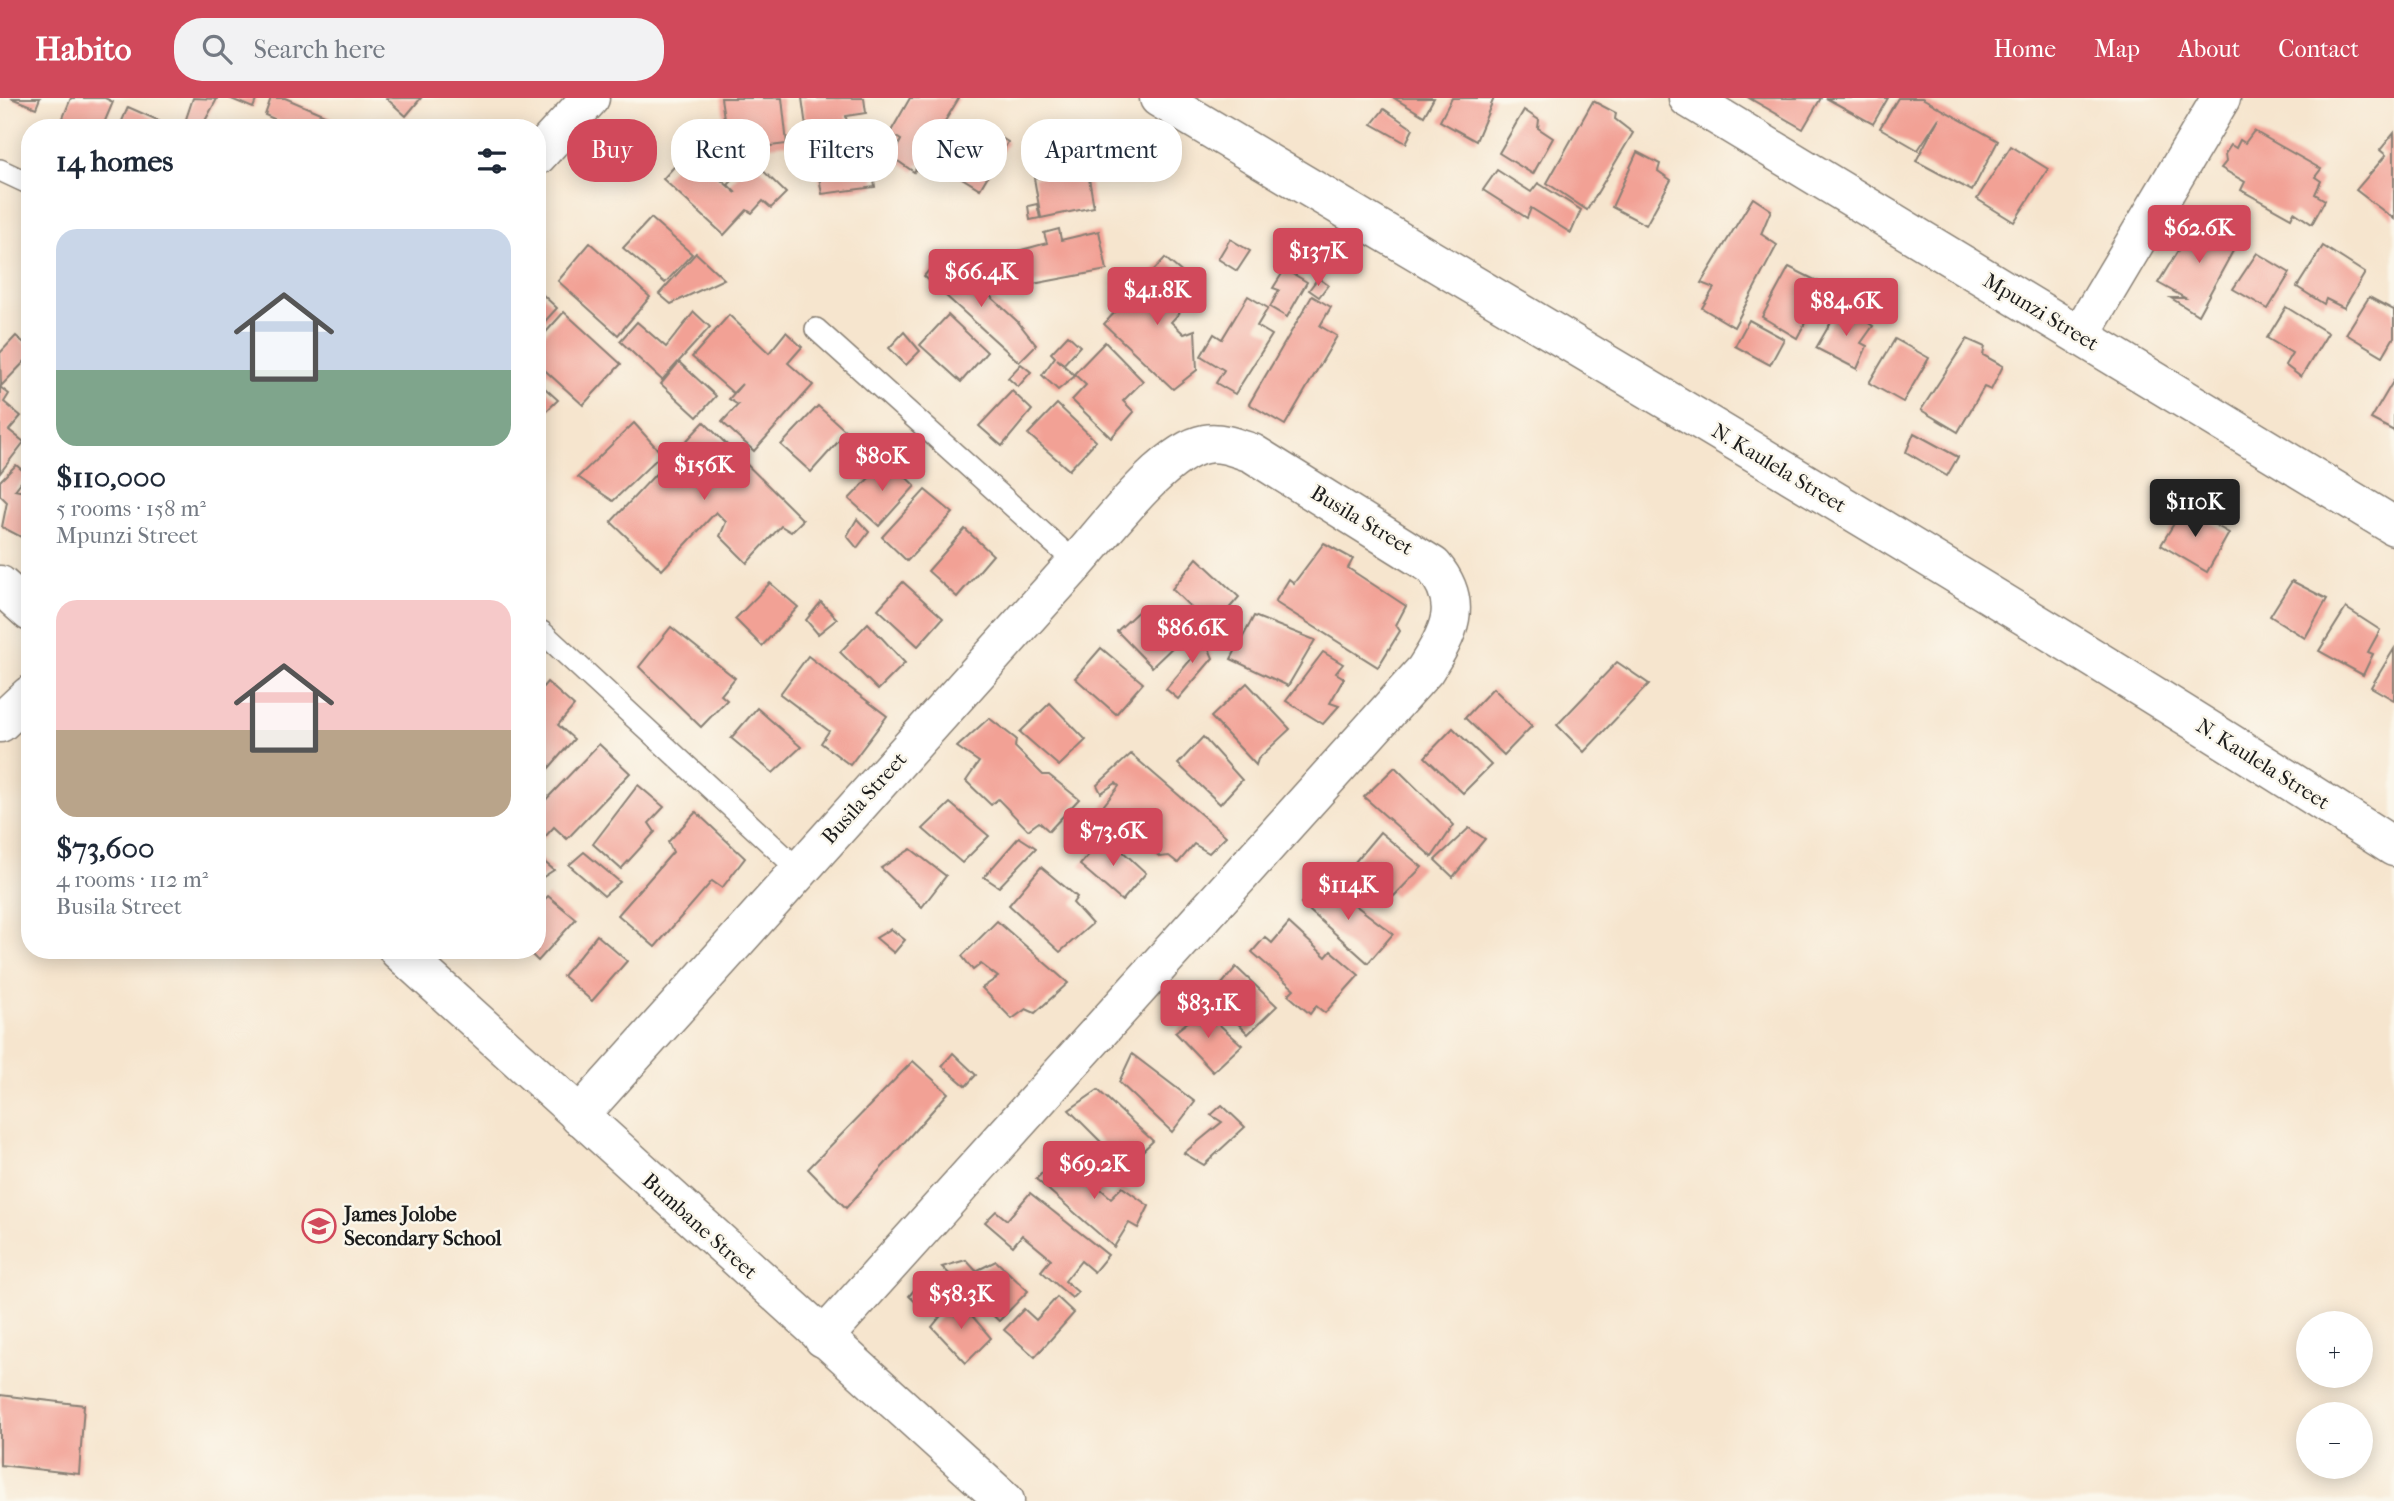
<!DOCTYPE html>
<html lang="en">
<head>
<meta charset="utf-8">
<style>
	:root { --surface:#fff; --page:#f2f2f3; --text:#1f2937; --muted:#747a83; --accent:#d1495b }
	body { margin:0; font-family:"IM FELL French Canon",serif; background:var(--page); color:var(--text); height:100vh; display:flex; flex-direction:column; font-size:26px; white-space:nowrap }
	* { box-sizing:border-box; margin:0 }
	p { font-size:23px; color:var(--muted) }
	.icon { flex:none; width:38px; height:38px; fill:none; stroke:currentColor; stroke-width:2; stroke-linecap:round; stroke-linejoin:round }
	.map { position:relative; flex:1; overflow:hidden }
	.sheet { position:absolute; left:21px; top:21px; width:525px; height:840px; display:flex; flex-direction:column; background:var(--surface); border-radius:28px; box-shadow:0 4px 18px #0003 }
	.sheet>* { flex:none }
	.hud { position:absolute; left:567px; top:21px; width:665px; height:63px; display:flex; gap:14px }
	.tools { position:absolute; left:2296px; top:1213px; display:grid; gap:14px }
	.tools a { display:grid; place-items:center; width:77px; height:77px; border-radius:50%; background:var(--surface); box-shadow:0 4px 18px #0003; font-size:35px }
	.price { position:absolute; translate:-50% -60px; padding:0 16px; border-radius:7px; background:var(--accent); color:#fff; font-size:23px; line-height:46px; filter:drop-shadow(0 2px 4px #0008) }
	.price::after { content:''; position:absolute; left:50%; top:42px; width:21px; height:16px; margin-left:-10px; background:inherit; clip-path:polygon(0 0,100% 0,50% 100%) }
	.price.current { background:#222; color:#fff }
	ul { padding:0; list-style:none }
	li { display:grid; align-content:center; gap:14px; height:371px; padding:0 35px }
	li span { display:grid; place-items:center; height:217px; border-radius:21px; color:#555 }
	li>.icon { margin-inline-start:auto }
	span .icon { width:126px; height:126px; fill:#fffc; stroke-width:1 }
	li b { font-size:30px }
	h2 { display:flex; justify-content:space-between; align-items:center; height:84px; padding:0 35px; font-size:30px }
	.tag { padding:0 24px; border-radius:28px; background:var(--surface); box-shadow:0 4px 18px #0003; font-size:24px; line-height:63px }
	.tag.current { background:var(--accent); color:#fff }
	header { display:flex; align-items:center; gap:42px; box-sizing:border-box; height:98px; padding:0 35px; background:var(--accent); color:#fff }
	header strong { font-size:33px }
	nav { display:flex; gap:38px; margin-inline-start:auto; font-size:24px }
	.search { width:490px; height:63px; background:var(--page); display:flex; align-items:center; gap:18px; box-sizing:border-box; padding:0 24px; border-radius:28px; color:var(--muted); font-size:26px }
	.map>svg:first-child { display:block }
	.building { fill:#f2a195 }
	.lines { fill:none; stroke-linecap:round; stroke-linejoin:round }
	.service-casing { stroke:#898075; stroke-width:24 }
	.minor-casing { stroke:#898075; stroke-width:41 }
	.tertiary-casing { stroke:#898075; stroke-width:41 }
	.service { stroke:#fff; stroke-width:21 }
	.minor { stroke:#fff; stroke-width:38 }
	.tertiary { stroke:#fff; stroke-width:38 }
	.labels { text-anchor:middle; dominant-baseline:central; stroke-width:5; stroke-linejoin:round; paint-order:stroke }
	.street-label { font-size:21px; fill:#1c1c1c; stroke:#fbf7ec }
	.poi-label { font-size:21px; font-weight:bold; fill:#1c1c1c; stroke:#fbf7ec; text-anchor:start }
</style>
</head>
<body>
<header>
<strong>Habito</strong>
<div class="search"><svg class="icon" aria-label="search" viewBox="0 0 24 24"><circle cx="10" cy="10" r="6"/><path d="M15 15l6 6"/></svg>Search here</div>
<nav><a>Home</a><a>Map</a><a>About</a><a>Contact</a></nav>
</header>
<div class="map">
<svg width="2394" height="1403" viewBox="0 0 2394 1403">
	<rect width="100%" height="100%" fill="#fbf7ec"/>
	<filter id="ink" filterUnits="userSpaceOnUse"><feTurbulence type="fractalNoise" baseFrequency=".0143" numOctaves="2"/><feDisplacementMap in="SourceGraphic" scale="14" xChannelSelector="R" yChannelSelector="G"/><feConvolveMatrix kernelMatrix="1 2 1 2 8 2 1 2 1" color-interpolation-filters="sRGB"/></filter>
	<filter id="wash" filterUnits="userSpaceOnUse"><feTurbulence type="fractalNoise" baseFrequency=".00686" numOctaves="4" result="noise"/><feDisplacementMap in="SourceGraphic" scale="28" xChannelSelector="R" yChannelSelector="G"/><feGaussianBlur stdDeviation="1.57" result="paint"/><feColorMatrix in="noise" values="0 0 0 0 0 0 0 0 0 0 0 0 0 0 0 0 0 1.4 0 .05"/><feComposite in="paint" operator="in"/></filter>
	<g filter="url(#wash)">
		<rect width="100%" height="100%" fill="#f6e5ce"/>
		<g id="blocks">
			<!-- building -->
			<g class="building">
				<path d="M11 0H40L36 10Z"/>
				<path d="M71 0H105L113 4 102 30H59Z"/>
				<path d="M193 0 217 1 201 30 186 21Z"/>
				<path d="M229 0H257L253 10Z"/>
				<path d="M271 0H285L355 30H294L265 17Z"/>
				<path d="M386 0H421L406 18Z"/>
				<path d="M721 0H782L787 46 729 53Z"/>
				<path d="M802 0H864L866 15 846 18 848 38 808 43Z"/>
				<path d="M910 0H959L914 74 892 59 901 42 890 35Z"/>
				<path d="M1394 0H1434L1424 18Z"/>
				<path d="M1452 0H1494L1476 43 1440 23Z"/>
				<path d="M1749 0H1821L1803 31Z"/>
				<path d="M1826 0H1888L1873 26Z"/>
				<path d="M1898 0H1922L1998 43 1972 93 1916 63 1939 20 1918 52 1880 30Z"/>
				<path d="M1593 3 1616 15 1615 21 1633 35 1587 112 1547 85Z"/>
				<path d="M128 9 162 24 160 30H119Z"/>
				<path d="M1384 11 1413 31 1406 45 1372 26Z"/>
				<path d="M1524 12 1539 22 1538 30 1553 40 1533 76 1499 55Z"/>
				<path d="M975 23 1008 44 980 91 944 69Z"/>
				<path d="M2254 33 2321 71 2315 79 2321 83 2315 96 2325 102 2312 126 2294 114 2291 120 2241 92 2245 84 2221 70 2226 64 2225 56 2231 47 2236 50 2240 42 2245 45Z"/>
				<path d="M2394 35V121L2356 92 2386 57 2380 52Z"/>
				<path d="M2011 48 2048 71 2014 124 1977 101Z"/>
				<path d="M692 49 715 70 712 74 736 95 728 87 752 62 786 95 771 110 763 103 752 115 747 112 724 137 663 81Z"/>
				<path d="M1637 54 1660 66 1658 73 1671 82 1646 127 1612 109Z"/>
				<path d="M872 67 875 89 822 96 818 73Z"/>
				<path d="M1087 69 1094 109 1041 120 1034 80Z"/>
				<path d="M1497 72 1531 94 1538 85 1581 112 1571 135 1531 110 1527 120 1483 92Z"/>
				<path d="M1753 100 1771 112 1761 136 1777 147 1734 229 1702 210 1714 190 1701 185Z"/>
				<path d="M1037 106 1040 120 1030 122 1028 108Z"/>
				<path d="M651 120 692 156 665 185 623 150Z"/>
				<path d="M2198 120 2239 142 2198 217 2171 200H2185L2158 185Z"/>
				<path d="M1059 131 1061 142 1099 133 1107 172 1022 188 1014 154 1047 145 1044 135Z"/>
				<path d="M1230 141 1250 153 1237 173 1218 161Z"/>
				<path d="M590 145 650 199 618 237 558 183Z"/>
				<path d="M2323 148 2365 175 2344 210 2326 201 2324 206 2297 189Z"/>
				<path d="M696 155 724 181 671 206 659 196Z"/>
				<path d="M2257 155 2290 175 2268 211 2233 191Z"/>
				<path d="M1165 160 1184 176 1169 194 1183 205 1184 210 1171 224 1184 236 1195 232 1197 272 1173 291 1104 226Z"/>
				<path d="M938 162 961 171 1018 224 1036 247 1019 264 924 178Z"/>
				<path d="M1789 169 1825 187 1797 240 1762 219Z"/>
				<path d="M1285 171 1307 184 1287 219 1270 209 1279 192 1273 190Z"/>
				<path d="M1318 180 1328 187 1319 199 1309 192Z"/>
				<path d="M542 196 557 210 537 232V201Z"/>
				<path d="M1248 198 1268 210 1257 228 1272 237 1235 296 1216 285 1224 272 1201 258 1214 236 1222 241Z"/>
				<path d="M1312 198 1331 209 1320 228 1337 238 1285 327 1249 306Z"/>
				<path d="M2369 199 2394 212V239L2383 258 2346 236Z"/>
				<path d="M1841 207 1873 228 1861 245 1867 248 1857 271 1816 250Z"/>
				<path d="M2286 209 2328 235 2301 279 2285 267 2292 255 2267 240Z"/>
				<path d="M564 214 621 266 583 307 537 265V244Z"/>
				<path d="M694 214 710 229 662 282 620 243 637 224 666 249Z"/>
				<path d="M729 217 769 255 786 234 802 249 788 265 813 287 754 353 722 324 738 307 729 301 742 286 733 295 692 259Z"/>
				<path d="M948 217 987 254 961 284 920 247Z"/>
				<path d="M1749 222 1784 241 1770 267 1735 248Z"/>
				<path d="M904 234 920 253 906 267 889 250Z"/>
				<path d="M1068 237 1080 248 1064 266 1057 261 1075 278 1058 292 1042 277 1055 259 1051 255Z"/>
				<path d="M16 238 30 250V258L1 288 0 255Z"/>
				<path d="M1895 241 1929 260 1903 304 1869 285Z"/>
				<path d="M1967 241 1985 249 1983 257 2003 268 1991 292 1984 289 1958 334 1921 312Z"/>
				<path d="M1105 244 1143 283 1123 303 1134 314 1111 340 1072 302 1086 287 1074 276Z"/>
				<path d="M679 264 716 298 697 319 661 286Z"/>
				<path d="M1021 266 1031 274 1018 289 1008 280Z"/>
				<path d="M2394 282V333L2371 321Z"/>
				<path d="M537 283 558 302 537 322Z"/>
				<path d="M0 289 9 296 4 304 21 318 9 332 24 344 0 375Z"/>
				<path d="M1012 293 1032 312 1002 348 979 328Z"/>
				<path d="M1057 306 1096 343 1069 372 1028 336Z"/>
				<path d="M818 308 847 334 811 374 781 347Z"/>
				<path d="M704 324 803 422 791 434 781 428 747 465 720 438 726 424 716 414 662 472 611 424Z"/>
				<path d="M634 325 662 356 613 403 578 379Z"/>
				<path d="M1914 335 1958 359 1947 378 1906 354Z"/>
				<path d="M887 361 915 388 879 428 849 401Z"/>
				<path d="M16 367 27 376 15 392 30 395 29 443 2 429 7 404 0 397V383Z"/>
				<path d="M925 392 953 415 907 463 882 439Z"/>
				<path d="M2184 409 2229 435 2207 474 2161 447Z"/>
				<path d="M857 421 869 434 857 450 847 438Z"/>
				<path d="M965 431 993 457 957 499 928 473Z"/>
				<path d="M1324 445 1353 461 1348 470 1406 508 1396 527 1400 533 1378 569 1275 504 1289 481 1294 485Z"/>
				<path d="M1197 460 1239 499 1212 530 1172 491Z"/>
				<path d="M2292 483 2327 501 2305 540 2270 518Z"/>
				<path d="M903 484 943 520 918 548 878 511Z"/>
				<path d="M770 485 798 509 762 548 735 521Z"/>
				<path d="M821 504 837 521 818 536 806 522Z"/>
				<path d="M1143 509 1177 545 1152 569 1117 533Z"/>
				<path d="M2346 510 2380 532 2368 554 2373 556 2363 577 2319 553Z"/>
				<path d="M1254 518 1315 542 1288 588 1231 561Z"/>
				<path d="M868 525 905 565 878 592 840 554Z"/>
				<path d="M671 529 735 580 721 597 727 602 701 629 639 569Z"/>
				<path d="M1194 531 1205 541 1213 560 1178 601 1166 591 1197 554 1184 543Z"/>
				<path d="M1101 550 1143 585 1116 616 1075 580Z"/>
				<path d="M2394 551V602L2371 589Z"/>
				<path d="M1323 554 1343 566 1336 575 1344 580 1330 605 1339 608 1323 626 1286 603Z"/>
				<path d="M808 558 887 618 850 667 821 645 829 633 780 596Z"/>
				<path d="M1617 564 1649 586 1584 654 1557 627Z"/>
				<path d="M547 584 574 608 558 627 574 641 537 684V596Z"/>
				<path d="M1247 585 1290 631 1258 661 1256 667 1211 619Z"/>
				<path d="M1493 590 1532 628 1504 657 1465 620Z"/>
				<path d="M1050 605 1086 642 1059 668 1020 634Z"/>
				<path d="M757 610 801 649 773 675 731 640Z"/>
				<path d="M989 620 1016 641 1015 649 1043 677H1049L1079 701 1049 733 1039 724 1028 732 998 701 991 707 966 683 979 664 957 649Z"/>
				<path d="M1453 630 1491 667 1463 695 1425 659Z"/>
				<path d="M1203 639 1242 682 1220 706 1178 666Z"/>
				<path d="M599 646 630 675 567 741 554 729 543 741 537 735V711Z"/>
				<path d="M1131 656 1226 738 1209 755 1194 746 1178 765 1169 758 1160 759 1121 723 1114 726 1100 712 1119 688 1116 685 1101 695 1097 687Z"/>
				<path d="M1395 669 1454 727 1432 759 1364 699Z"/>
				<path d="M638 687 664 709 649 725 655 734 621 771 593 746Z"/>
				<path d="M950 705 989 738 962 765 923 731Z"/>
				<path d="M696 714 745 760 722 790 712 783 655 849 618 817 673 754 668 744Z"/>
				<path d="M1469 730 1485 741 1453 779 1435 762Z"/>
				<path d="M1380 734 1422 769 1394 798 1355 764Z"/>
				<path d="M1105 737 1146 775 1122 803 1080 767Z"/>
				<path d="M1019 739 1036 750 999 789 984 779Z"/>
				<path d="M911 751 946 778 922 809 881 770Z"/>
				<path d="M584 754 620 784 604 798 569 767Z"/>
				<path d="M537 758 554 772 537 783Z"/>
				<path d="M1041 769 1077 799 1073 805 1092 826 1060 854 1009 807Z"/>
				<path d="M1325 784 1393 836 1368 865 1301 805Z"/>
				<path d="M548 798 576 821 538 863 527 852H537V809Z"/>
				<path d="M997 823 1068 885 1035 915 1026 911 1012 921 982 890 998 879 981 866 973 872 962 858Z"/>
				<path d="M1289 825 1326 859 1331 853 1359 877 1325 915 1316 908 1310 916 1288 897 1294 891 1252 854 1265 839 1272 845Z"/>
				<path d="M891 831 905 842 894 855 876 840Z"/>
				<path d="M597 837 627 863 592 903 563 878Z"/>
				<path d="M1236 869 1277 908 1248 936 1212 898Z"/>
				<path d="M1203 912 1242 947 1213 974 1175 934Z"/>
				<path d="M953 955 976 977 966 988 942 968Z"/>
				<path d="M1132 956 1195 1004 1172 1034 1119 984Z"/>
				<path d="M913 963 948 995 846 1110 808 1071Z"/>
				<path d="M1098 992 1153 1043 1126 1069 1069 1012Z"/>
				<path d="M1222 1007 1245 1029 1204 1067 1184 1055 1222 1024 1211 1017Z"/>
				<path d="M1055 1062 1073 1067 1111 1100 1122 1089 1149 1108 1138 1130 1129 1125 1114 1149 1036 1081Z"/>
				<path d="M1030 1095 1108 1157 1094 1174 1081 1163 1065 1183 1078 1194 1072 1200 1041 1173 1051 1161 1022 1137 1013 1148 985 1124 996 1113 1007 1122Z"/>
				<path d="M966 1162 976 1173 996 1163 1028 1193 999 1223 942 1169Z"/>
				<path d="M927 1177 943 1190 924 1212 909 1198Z"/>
				<path d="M956 1199 991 1240 966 1265 932 1229Z"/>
				<path d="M1057 1199 1074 1215 1035 1259 1004 1232 1024 1211 1036 1222Z"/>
				<path d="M0 1297 84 1307 79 1376 0 1367Z"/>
			</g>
		</g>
	</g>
	<g filter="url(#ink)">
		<use href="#blocks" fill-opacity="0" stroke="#898075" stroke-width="2"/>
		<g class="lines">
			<defs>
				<g id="service">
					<path d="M0 72 30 86"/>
					<path d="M816 231 1076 465"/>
					<path d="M542 534 799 772"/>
				</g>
				<g id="minor">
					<path d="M1688 0 2394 428"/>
					<path d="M537 58 590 0"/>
					<path d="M2080 237 2221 0"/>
					<path d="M0 487 30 514"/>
					<path d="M0 625 30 597"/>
					<path d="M398 852 1005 1403"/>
					<path d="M579 1018 1076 465C1105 433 1164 353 1205 346 1221 343 1237 350 1252 355L1433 468C1465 506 1449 534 1425 572L823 1240"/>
				</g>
				<path id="tertiary" d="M1159 0C1573 247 1989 489 2394 749"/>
			</defs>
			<!-- service casing -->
			<use href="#service" class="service-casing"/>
			<!-- minor casing -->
			<use href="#minor" class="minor-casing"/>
			<!-- tertiary casing -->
			<use href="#tertiary" class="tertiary-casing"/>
			<!-- service -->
			<use href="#service" class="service"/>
			<!-- minor -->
			<use href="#minor" class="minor"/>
			<!-- tertiary -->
			<use href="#tertiary" class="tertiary"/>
		</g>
	</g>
	<!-- icons -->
	<defs>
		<symbol id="school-ring" viewBox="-11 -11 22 22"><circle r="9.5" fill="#fbf7ec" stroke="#d1495b" stroke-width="1.5"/><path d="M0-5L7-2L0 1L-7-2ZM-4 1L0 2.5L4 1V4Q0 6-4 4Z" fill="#d1495b"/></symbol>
	</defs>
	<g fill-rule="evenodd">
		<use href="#school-ring" x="300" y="1109" width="38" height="38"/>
	</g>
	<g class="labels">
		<!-- street labels -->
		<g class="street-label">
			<text transform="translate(2041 214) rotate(31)">Mpunzi Street</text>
			<text transform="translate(1779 370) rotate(31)">N. Kaulela Street</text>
			<text transform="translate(1362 422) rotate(31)">Busila Street</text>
			<text transform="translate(2263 666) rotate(32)">N. Kaulela Street</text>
			<text transform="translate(864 700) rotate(-48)">Busila Street</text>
			<text transform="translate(700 1128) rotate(42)">Bumbane Street</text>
		</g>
		<!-- poi labels -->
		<g class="poi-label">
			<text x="344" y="1116">James Jolobe<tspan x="344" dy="24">Secondary School</tspan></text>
		</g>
	</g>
</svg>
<div class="tools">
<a>+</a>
<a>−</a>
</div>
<b class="price" style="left:2199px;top:167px">$62.6K</b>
<b class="price" style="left:1318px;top:190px">$137K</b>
<b class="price" style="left:981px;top:211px">$66.4K</b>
<b class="price" style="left:1157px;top:229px">$41.8K</b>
<b class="price" style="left:1846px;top:240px">$84.6K</b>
<b class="price" style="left:882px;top:395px">$80K</b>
<b class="price" style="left:704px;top:404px">$156K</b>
<b class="price current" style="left:2195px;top:441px">$110K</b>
<b class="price" style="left:1192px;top:567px">$86.6K</b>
<b class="price" style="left:1113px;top:770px">$73.6K</b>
<b class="price" style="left:1348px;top:824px">$114K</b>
<b class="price" style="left:1208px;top:942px">$83.1K</b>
<b class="price" style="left:1094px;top:1103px">$69.2K</b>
<b class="price" style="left:961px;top:1233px">$58.3K</b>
<div class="hud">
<a class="tag current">Buy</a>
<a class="tag">Rent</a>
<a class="tag">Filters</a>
<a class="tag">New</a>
<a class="tag">Apartment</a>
</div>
<section class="sheet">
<h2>14 homes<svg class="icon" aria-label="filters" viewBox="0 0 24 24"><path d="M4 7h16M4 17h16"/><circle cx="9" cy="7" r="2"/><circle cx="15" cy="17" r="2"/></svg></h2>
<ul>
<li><span style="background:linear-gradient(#c9d6e8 65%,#7fa58c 0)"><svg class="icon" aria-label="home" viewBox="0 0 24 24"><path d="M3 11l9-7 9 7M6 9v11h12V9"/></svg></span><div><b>$110,000</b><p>5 rooms · 158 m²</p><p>Mpunzi Street</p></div></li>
<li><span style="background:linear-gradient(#f6c9c9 60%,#b9a48a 0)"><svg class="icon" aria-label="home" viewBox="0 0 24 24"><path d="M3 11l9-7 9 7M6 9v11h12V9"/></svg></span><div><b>$73,600</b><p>4 rooms · 112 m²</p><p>Busila Street</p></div></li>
</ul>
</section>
</div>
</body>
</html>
